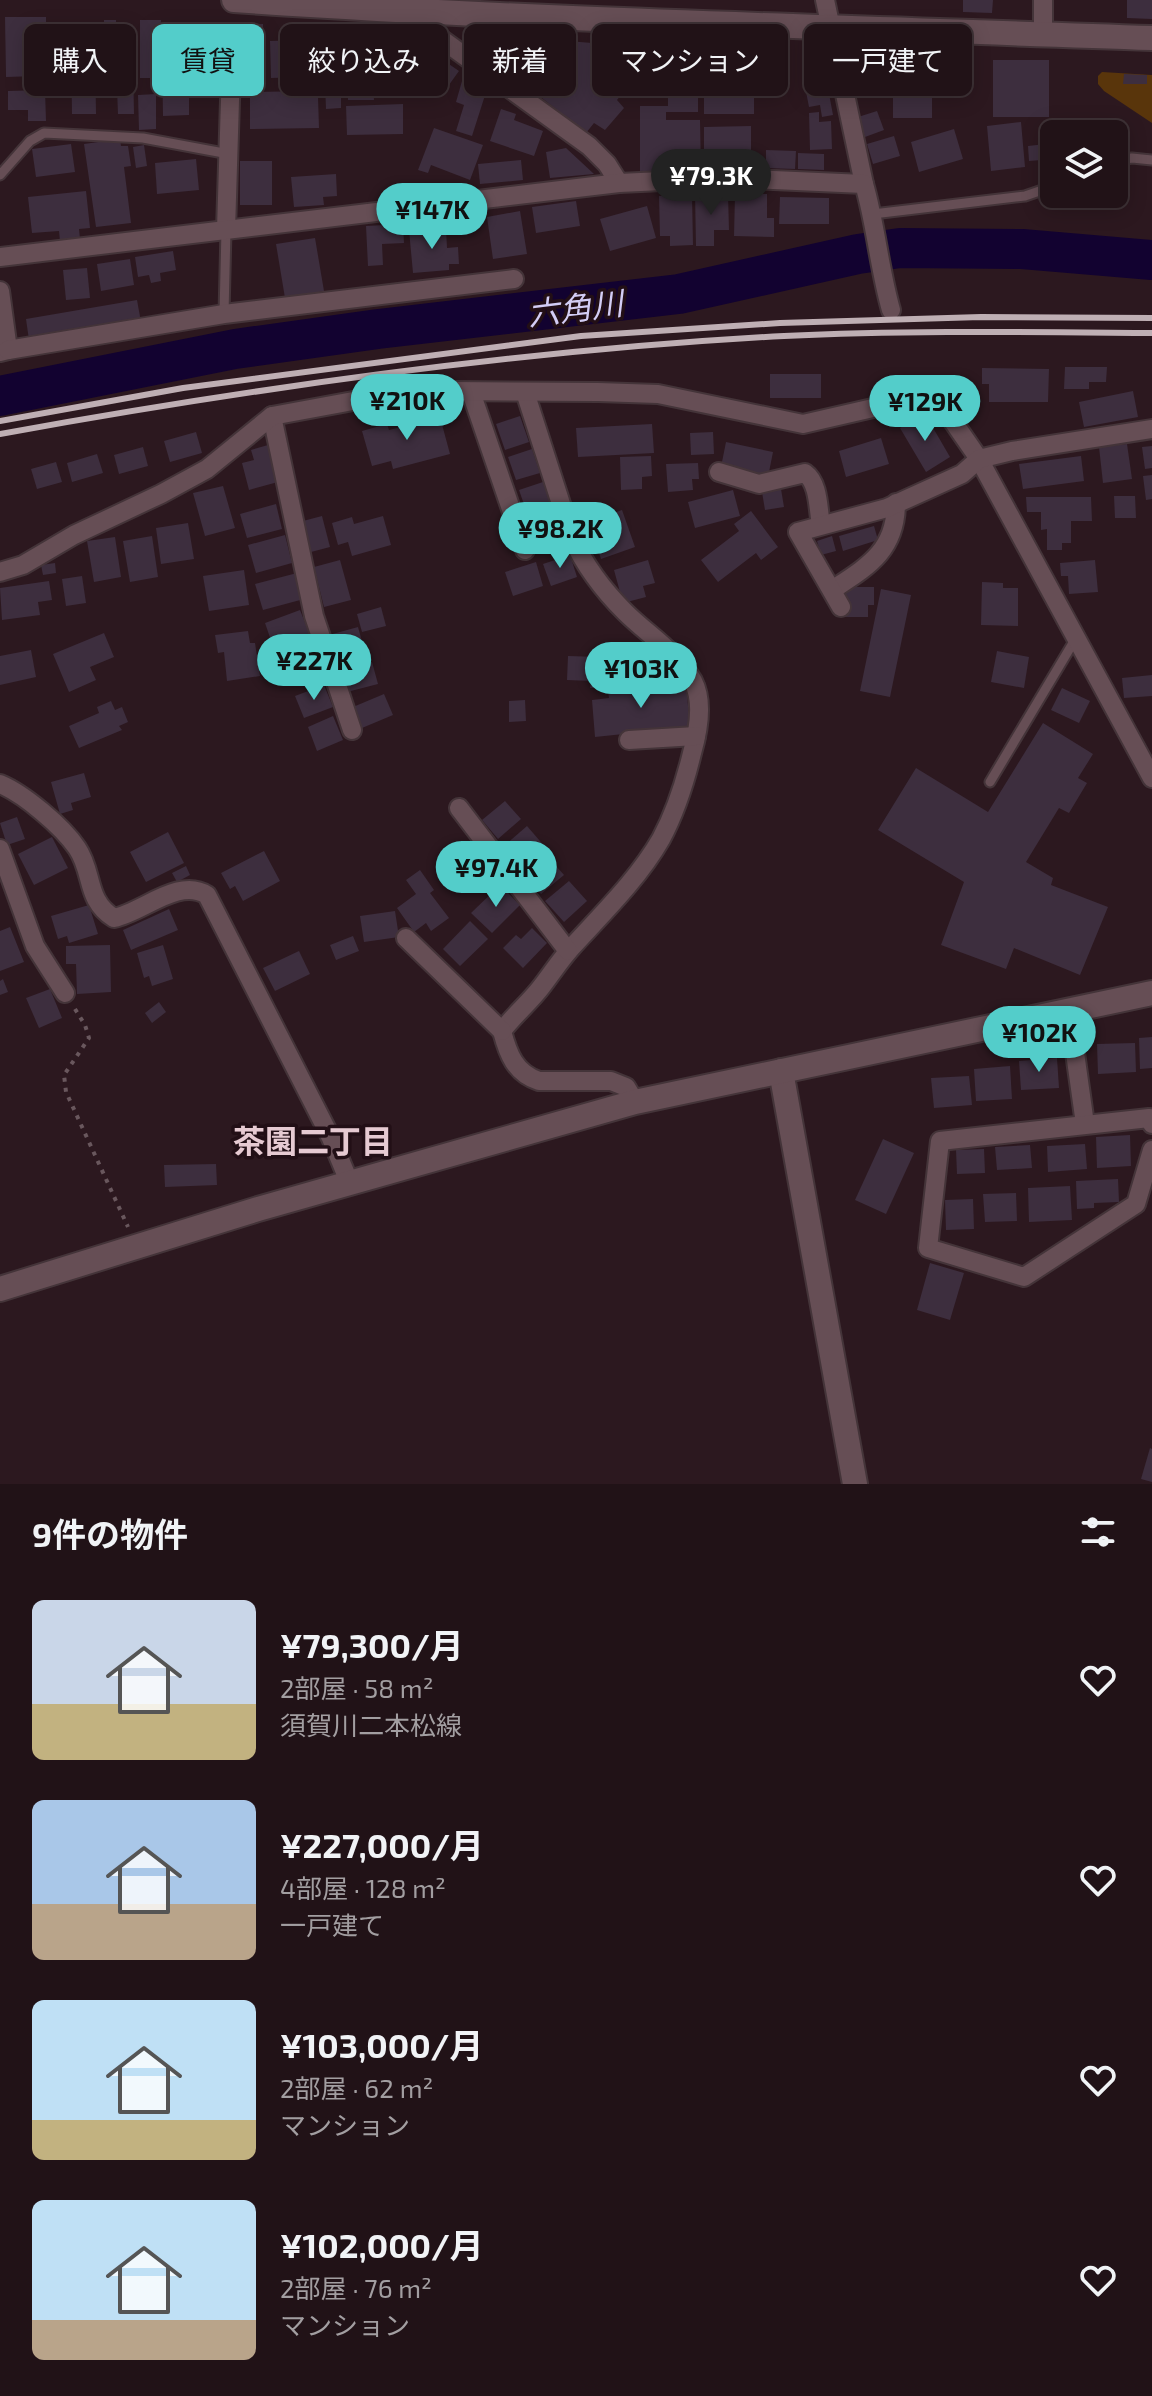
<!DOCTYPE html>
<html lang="ja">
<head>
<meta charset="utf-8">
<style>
	:root { --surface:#211217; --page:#2d2024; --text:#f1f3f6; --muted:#a29ea1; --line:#3e3236; --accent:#53cdca }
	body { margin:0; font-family:"Exo 2","Noto Sans JP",sans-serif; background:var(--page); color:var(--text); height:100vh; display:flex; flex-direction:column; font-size:30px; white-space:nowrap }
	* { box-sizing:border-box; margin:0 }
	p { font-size:26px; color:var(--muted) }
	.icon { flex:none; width:44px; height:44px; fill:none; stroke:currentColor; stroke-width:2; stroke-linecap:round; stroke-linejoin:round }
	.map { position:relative; height:1484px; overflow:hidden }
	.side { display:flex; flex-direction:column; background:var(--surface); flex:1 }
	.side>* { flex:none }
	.top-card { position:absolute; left:24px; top:24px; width:1104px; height:72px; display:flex; gap:16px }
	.fabs { position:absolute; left:1040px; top:120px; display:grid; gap:16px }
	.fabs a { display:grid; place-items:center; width:88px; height:88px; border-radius:12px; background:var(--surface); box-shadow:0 4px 20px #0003,0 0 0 2px var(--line); font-size:40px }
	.price { position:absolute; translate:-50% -68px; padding:0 18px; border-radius:28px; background:var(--accent); color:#111; font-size:26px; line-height:52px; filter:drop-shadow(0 2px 4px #0008) }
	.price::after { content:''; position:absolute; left:50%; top:48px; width:24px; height:18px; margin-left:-12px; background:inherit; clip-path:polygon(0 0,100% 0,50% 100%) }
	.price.active { background:#222; color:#fff }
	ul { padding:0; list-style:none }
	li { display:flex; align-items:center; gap:24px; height:200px; padding:0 32px }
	li span { display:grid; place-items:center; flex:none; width:224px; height:160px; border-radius:12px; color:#555 }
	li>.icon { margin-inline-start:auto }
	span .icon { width:96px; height:96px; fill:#fffc; stroke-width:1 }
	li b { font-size:34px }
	h2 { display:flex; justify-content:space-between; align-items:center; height:96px; padding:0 32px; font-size:34px }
	.tag { padding:0 28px; border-radius:12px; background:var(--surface); box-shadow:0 4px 20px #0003,0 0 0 2px var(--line); font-size:28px; line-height:72px }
	.tag.active { background:var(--accent); color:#111 }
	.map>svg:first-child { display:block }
	.green { fill:#59350b }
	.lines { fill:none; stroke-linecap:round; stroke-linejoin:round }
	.river { stroke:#120230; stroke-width:40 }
	.building { fill:#3d2e3e }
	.lane-casing { stroke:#443439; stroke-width:13 }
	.street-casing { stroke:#443439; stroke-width:22 }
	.secondary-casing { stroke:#443439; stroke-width:28 }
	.path { stroke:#69575d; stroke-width:4; stroke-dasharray:4 6; stroke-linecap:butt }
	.lane { stroke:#664e55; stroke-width:9 }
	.street { stroke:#664e55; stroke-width:18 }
	.secondary { stroke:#664e55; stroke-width:24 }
	.rail { stroke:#bfafb4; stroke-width:6 }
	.labels { text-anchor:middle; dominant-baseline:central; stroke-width:7; stroke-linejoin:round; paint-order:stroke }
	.water-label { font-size:32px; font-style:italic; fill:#d3cdf5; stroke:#220f16 }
	.neighbourhood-label { font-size:32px; font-weight:bold; fill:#e6cad2; stroke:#220f16 }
</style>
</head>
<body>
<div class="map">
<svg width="1152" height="1484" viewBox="0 0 1152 1484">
	<rect width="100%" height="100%" fill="#2c181f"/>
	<!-- green -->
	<path class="green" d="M1102 72 1152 75V123L1104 91 1098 84V76Z"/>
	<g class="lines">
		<!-- river -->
		<path class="river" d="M0 396 235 349 378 329 679 294 858 254 900 248 1022 249 1152 260"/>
	</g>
	<!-- building -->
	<g class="building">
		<path d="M963 0H993L992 13 963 12Z"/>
		<path d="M1127 0H1152V19L1127 18Z"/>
		<path d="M5 17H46V36H37L38 76 6 77Z"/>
		<rect x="104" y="20" width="12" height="28"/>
		<path d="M140 20H161L160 78H140Z"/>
		<path d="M187 24H213V32H227V57L187 58Z"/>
		<path d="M263 24 264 81 244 82 243 64H236L235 25Z"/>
		<path d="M373 30H390V51H373V72L352 73V47L374 46Z"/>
		<path d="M119 32H134L135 59 120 60Z"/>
		<path d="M45 39H68L69 79H46Z"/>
		<path d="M303 40 304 77 271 78 270 41Z"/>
		<path d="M556 40 616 45 618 76 625 90 617 100 624 108 605 130 594 123 586 133 513 75 527 57 544 71 557 54Z"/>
		<path d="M624 42H670V63H662V86H624Z"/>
		<path d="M347 43 348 77 309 78 308 44Z"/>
		<rect x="673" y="44" width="25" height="40"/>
		<path d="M424 47 459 71 446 89 426 75 415 91 401 81Z"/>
		<path d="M704 47H742V63H734V92H754V114H704Z"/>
		<path d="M71 48H95L96 114H72Z"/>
		<path d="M395 50 409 57 398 80 383 72Z"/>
		<path d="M853 55H890V86H868V79H860V69H853Z"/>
		<path d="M162 57H179L180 95H189V115L163 116Z"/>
		<rect x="993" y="60" width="56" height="57"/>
		<path d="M133 62 134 114H118L116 63Z"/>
		<path d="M824 67 833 115 822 117 820 105 809 107 802 71Z"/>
		<path d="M1124 74 1147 75V84H1123Z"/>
		<path d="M183 76H203L204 92 183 93Z"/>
		<path d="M377 81H396V96L377 97Z"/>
		<path d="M462 81 487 89 472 136 456 131 464 105 456 102Z"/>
		<path d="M373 82 374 100H348V83Z"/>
		<path d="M325 83H341V108L326 109Z"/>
		<path d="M45 90 46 121H28V110H8V91Z"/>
		<path d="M309 91 310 97H318L319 128 250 129V92Z"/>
		<rect x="893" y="92" width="39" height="26"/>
		<path d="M156 94V129L139 130 138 95Z"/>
		<path d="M668 97H698V112H666V120H700L701 171H640V106H668Z"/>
		<path d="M403 104V134L347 135 346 106Z"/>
		<path d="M501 109 516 114 514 120 543 131 534 156 490 141Z"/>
		<path d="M877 111 884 130 865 137 858 117Z"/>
		<path d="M819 112V122L831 121 832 149 810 150 809 113Z"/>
		<path d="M1021 122 1025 167 991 171 987 126Z"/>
		<path d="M751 126V163H704V127Z"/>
		<path d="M434 128 483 145 470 180 431 165 428 173 418 170Z"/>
		<path d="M954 129 963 159 919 172 911 142Z"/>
		<path d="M894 136 900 156 873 164 867 144Z"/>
		<path d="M120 139 121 146H128L131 166 124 167 131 223 96 227 84 144Z"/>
		<path d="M1054 143V159L1029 161 1028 146Z"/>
		<path d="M71 144 75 172 36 177 32 149Z"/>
		<path d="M144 145 147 166 136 168 133 147Z"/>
		<path d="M566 148 594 174 550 178 546 152Z"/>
		<path d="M766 150 796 151 795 169 766 168Z"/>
		<path d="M798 153 824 154V170L798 169Z"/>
		<path d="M196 159 199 190 157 194 155 163Z"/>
		<path d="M521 160 523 180 480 184 478 164Z"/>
		<rect x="240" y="161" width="32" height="44"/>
		<path d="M336 174 337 196 323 197 324 205 294 207 291 177Z"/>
		<path d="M86 191 90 228 79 229 80 239 60 241 59 231 32 233 28 197Z"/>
		<path d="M695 194H728L729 230H714V246H696Z"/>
		<path d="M735 194H767V218H774V237L734 236Z"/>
		<path d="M692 195 693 245 670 246V236H660L659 196Z"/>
		<path d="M780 197 829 198V224H779Z"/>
		<path d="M576 201 580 226 536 233 532 207Z"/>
		<path d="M647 206 656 238 610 251 600 219Z"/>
		<path d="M520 211 527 254 493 259 487 217Z"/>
		<path d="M403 224 404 243 382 244 383 265 368 266 366 226Z"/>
		<path d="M446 228 447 248 458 247 459 264H449V270L413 273 409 230Z"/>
		<path d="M315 238 324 291 285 298 276 244Z"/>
		<path d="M173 251 176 270 160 273 161 281 151 283 149 275 138 277 135 257Z"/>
		<path d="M130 259 134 285 101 291 97 264Z"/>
		<path d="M87 268 90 298 66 300 63 270Z"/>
		<path d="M137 300 141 322 29 340 26 319Z"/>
		<path d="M1065 367H1107L1106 382H1089V389H1064Z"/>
		<path d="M982 368 1049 369 1048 402H989V384H982Z"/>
		<rect x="770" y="374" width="51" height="24"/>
		<path d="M1133 391 1138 417 1084 427 1079 402Z"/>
		<path d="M422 413 424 421 440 417 450 454 393 469 391 461 372 466 362 431 387 424 389 430 409 425 407 417Z"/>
		<path d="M925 414 950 457 926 472 900 428Z"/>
		<path d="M520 416 529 442 505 450 496 424Z"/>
		<path d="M652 424 654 453 578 457 576 428Z"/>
		<path d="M196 432 202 453 170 462 164 441Z"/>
		<path d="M713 432 714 454 691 455 690 433Z"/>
		<path d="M881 438 889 464 846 477 839 451Z"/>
		<path d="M726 442 773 452 768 477 721 467Z"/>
		<path d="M1127 444 1132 479 1103 483 1099 447Z"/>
		<path d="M268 445 278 482 249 490 242 463 254 460 251 450Z"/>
		<path d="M1152 446V468L1145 469 1142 447Z"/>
		<path d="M143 447 148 466 119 474 114 455Z"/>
		<path d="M532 449 540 473 516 480 508 457Z"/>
		<path d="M97 454 103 473 72 482 67 463Z"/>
		<path d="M651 456 652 476 642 477V489L621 490 620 457Z"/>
		<path d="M1081 456 1084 481 1023 489 1019 464Z"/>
		<path d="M56 462 62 482 37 489 31 469Z"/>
		<path d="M698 463 699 479H692L693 490 668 492 666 464Z"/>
		<path d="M1152 475V499L1146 500 1143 476Z"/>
		<path d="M543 482 551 505 527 513 519 490Z"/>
		<path d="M223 486 235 528 205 536 193 493Z"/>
		<path d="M781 489 784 507 765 510 762 492Z"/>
		<path d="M733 490 740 516 695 528 688 502Z"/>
		<path d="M1114 496H1135L1136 518H1115Z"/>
		<path d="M1026 497H1091L1092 521H1071V543H1062V550H1047V529L1041 530V512H1027Z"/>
		<path d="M276 504 282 529 247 538 240 514Z"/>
		<path d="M622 510 635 547 601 559 589 522Z"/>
		<path d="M751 511 778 547 761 560 756 553 718 582 701 560 739 531 734 524Z"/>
		<path d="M322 516 330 547 311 552 303 521Z"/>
		<path d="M383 516 391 545 352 556 348 542 338 545 332 523 352 517 354 524Z"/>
		<path d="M555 517 563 542 539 549 531 525Z"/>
		<path d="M188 523 194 559 161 564 156 528Z"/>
		<path d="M874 526 878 540 843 551 839 536Z"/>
		<path d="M285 535 292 563 256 573 248 545Z"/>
		<path d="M152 536 158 577 130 582 123 541Z"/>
		<path d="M832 536 836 551 821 555 817 541Z"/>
		<path d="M115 537 121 577 94 582 87 541Z"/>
		<path d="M570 555 577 577 551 586 543 564Z"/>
		<path d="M340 560 351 600 324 607 314 567Z"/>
		<path d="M648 560 655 583 643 586 646 597 623 603 614 570Z"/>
		<path d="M1095 560 1098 592 1069 594 1068 576H1061L1060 563Z"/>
		<path d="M536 562 543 586 513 596 505 572Z"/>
		<path d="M55 563 56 573 43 575 41 565Z"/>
		<path d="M244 570 249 605 209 611 203 576Z"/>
		<path d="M297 573 304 599 263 610 255 584Z"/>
		<path d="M82 576 86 603 66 606 62 579Z"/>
		<path d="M49 581 52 600 38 602 40 615 2 620 0 588Z"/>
		<path d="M982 582 1003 583V588H1018V626L981 625Z"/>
		<path d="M845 587H874V605H868V617H844Z"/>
		<path d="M881 589 911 595 890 697 860 691Z"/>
		<path d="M381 607 386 626 362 632 357 614Z"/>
		<path d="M300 610 310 635 274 649 265 623Z"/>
		<path d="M358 627 365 652 335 659 329 635Z"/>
		<path d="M248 631 250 643H255L260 676 227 681 224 652 218 653 215 635Z"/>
		<path d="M104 633 114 657 90 667 96 680 69 692 53 654Z"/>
		<path d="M313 646 323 670 289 683 279 658Z"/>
		<path d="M31 650 36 677 0 685V656Z"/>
		<path d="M997 651 1029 657 1024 688 991 682Z"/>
		<path d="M568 656 600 657 599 688H590L591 681 567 680Z"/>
		<path d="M372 662 378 684 347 692 341 670Z"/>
		<path d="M1152 675V696L1124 698 1122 678Z"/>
		<path d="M635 682V689L686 684 690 727 595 737 592 700 609 698 607 685Z"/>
		<path d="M324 685 333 707 304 718 295 696Z"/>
		<path d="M1062 688 1090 701 1079 723 1051 710Z"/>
		<path d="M384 694 393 715 362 728 353 707Z"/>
		<path d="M525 700 526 721 509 722V701Z"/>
		<path d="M111 701 115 710 122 707 128 722 119 726 122 730 79 748 69 726 99 713 97 707Z"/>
		<path d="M333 716 343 740 317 751 308 727Z"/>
		<path d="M1043 723 1093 754 1078 778 1087 783 1069 813 1059 808 1026 862 1053 878 1051 885 1108 907 1080 975 1014 948 1006 969 941 945 964 882 878 830 916 768 988 812Z"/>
		<path d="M84 773 91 797 71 803 73 810 60 814 51 782Z"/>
		<path d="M505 801 521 819 498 839 482 820Z"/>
		<path d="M17 817 25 839 7 845 0 823Z"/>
		<path d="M527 826 546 848 523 868 504 846Z"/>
		<path d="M168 832 184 863 146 882 130 852Z"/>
		<path d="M52 837 68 868 34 885 18 854Z"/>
		<path d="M264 851 280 881 243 901 235 886 230 889 221 873Z"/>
		<path d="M549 858 564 875 541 894 527 877Z"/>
		<path d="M186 866 190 875 177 882 172 873Z"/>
		<path d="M420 870 434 890 430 893 449 918 431 931 426 923 414 932 397 908 416 894 406 880Z"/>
		<path d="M569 881 587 901 564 922 545 901Z"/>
		<path d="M500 885 520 905 492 933 471 913Z"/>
		<path d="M89 905 98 934 69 943 67 936 58 939 51 916Z"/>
		<path d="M169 909 178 930 131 950 123 930Z"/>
		<path d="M395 911 399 937 364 942 360 916Z"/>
		<path d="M470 921 488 939 460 966 443 949Z"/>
		<path d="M10 927 24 962 0 971V931Z"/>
		<path d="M532 928 547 943 523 968 503 948 516 935 521 939Z"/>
		<path d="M353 936 359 951 336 960 330 945Z"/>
		<path d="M110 945 111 992 77 994 76 964H66V946Z"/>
		<path d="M163 945 173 979 152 986 149 976 144 978 137 953Z"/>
		<path d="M299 951 310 974 275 991 263 968Z"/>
		<path d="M3 979 8 992 0 995V981Z"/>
		<path d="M50 989 62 1018 39 1028 26 998Z"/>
		<path d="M159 1002 166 1012 152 1023 145 1013Z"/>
		<path d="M1152 1037V1068L1140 1069 1139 1038Z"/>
		<path d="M1135 1043 1136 1072 1098 1074 1097 1044Z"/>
		<path d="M1057 1058 1059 1088 1021 1090 1019 1061Z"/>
		<path d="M1010 1066 1012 1099 976 1101 974 1069Z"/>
		<path d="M969 1076 972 1105 934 1108 931 1078Z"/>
		<path d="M1130 1135 1131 1166 1097 1168 1096 1137Z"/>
		<path d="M883 1139 914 1153 886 1214 855 1200Z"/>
		<path d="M1085 1144 1087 1169 1048 1172 1047 1146Z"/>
		<path d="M1030 1145 1032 1168 997 1170 995 1147Z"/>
		<path d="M984 1149 985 1173 957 1174 956 1150Z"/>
		<path d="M216 1164 217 1185 165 1187 164 1165Z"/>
		<path d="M1118 1179 1119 1202 1094 1203V1208L1077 1209 1076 1181Z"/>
		<path d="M1070 1186 1072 1220 1029 1222 1028 1188Z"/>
		<path d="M1016 1193 1017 1221 985 1222 983 1194Z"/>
		<path d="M973 1199 974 1229 946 1230 945 1200Z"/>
		<path d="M930 1263 964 1273 950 1320 917 1310Z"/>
		<path d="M1150 1448 1152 1449V1482L1141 1479Z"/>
	</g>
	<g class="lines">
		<defs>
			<g id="lane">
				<path d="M1114 161 1132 158 1152 160"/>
				<path d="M0 175 30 141 44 133 143 138 229 154"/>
				<path d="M873 214 1025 196 1054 186"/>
				<path d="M224 314 226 230"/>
				<path d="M990 782 1076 638"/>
			</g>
			<g id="street">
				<path d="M825 0 864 184"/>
				<path d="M1043 0V34"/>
				<path d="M404 12 589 146 607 164 619 183"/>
				<path d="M226 230 231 68"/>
				<path d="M0 257 619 183 728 178 864 184C876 225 879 268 891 310"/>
				<path d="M0 291 8 350 0 352"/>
				<path d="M8 350 224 314 514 279"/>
				<path d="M471 392 525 550"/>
				<path d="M525 392 572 538C585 566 603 590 625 612 648 635 676 651 693 681 704 702 698 732 692 753 685 782 675 813 661 839 638 879 603 913 572 947 561 959 552 973 542 986 530 1002 514 1015 502 1031 508 1054 515 1073 539 1081H611L626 1087 635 1102"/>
				<path d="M272 416 314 616 352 730"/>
				<path d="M719 472 759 484 805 473C819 483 818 509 821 525"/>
				<path d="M0 572 23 565 74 535 161 494 207 469 272 416 391 394 449 391 598 392 658 394 803 424 934 394 979 459 1152 778"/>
				<path d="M832 590C867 567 896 551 896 503"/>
				<path d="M841 607 798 532 887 508 962 474 979 459 1012 451 1152 429"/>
				<path d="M629 740 696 736"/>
				<path d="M0 784C24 794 62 826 77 848 94 873 85 900 114 918 143 912 179 877 207 895L331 1138 350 1184"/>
				<path d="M459 808 568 951"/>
				<path d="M0 849 35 946 65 993"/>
				<path d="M406 938 502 1031"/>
				<path d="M1069 1010 1085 1124"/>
				<path d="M1152 1124 1149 1118 940 1141 928 1248 1024 1277 1136 1204 1152 1150"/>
			</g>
			<g id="secondary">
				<path d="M234 0C540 21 846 27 1152 38"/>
				<path d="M781 1071 855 1484"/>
				<path d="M0 1289 258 1209 635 1102 1152 993"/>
			</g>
		</defs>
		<!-- lane casing -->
		<use href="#lane" class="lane-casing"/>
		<!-- street casing -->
		<use href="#street" class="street-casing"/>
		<!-- secondary casing -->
		<use href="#secondary" class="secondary-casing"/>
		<!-- path -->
		<path class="path" d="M75 1009 85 1025 89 1038 64 1075 66 1092 128 1227"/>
		<!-- lane -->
		<use href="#lane" class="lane"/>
		<!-- street -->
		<use href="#street" class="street"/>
		<!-- secondary -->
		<use href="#secondary" class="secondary"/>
		<!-- rail -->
		<g class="rail">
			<path d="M0 421 183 388 581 336 780 323 981 317 1152 318"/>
			<path d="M0 434C259 387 521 350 784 336 906 330 1029 332 1152 333"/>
		</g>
	</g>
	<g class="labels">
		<!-- water labels -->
		<g class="water-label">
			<text transform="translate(575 307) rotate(-7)">六角川</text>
		</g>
		<!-- neighbourhood labels -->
		<g class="neighbourhood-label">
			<text x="313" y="1140">茶園二丁目</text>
		</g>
	</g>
</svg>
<div class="fabs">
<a><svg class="icon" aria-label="layers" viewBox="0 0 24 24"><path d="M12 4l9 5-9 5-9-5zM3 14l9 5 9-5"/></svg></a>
</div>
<b class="price active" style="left:711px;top:217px">¥79.3K</b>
<b class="price" style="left:432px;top:251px">¥147K</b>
<b class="price" style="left:407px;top:442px">¥210K</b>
<b class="price" style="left:925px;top:443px">¥129K</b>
<b class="price" style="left:560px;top:570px">¥98.2K</b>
<b class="price" style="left:314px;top:702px">¥227K</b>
<b class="price" style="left:641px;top:710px">¥103K</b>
<b class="price" style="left:496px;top:909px">¥97.4K</b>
<b class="price" style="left:1039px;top:1074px">¥102K</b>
<div class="top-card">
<a class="tag">購入</a>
<a class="tag active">賃貸</a>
<a class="tag">絞り込み</a>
<a class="tag">新着</a>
<a class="tag">マンション</a>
<a class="tag">一戸建て</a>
</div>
</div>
<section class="side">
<h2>9件の物件<svg class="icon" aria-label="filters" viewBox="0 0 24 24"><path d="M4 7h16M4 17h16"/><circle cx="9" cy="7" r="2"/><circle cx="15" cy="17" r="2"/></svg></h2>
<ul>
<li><span style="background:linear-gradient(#c9d6e8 65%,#c2b280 0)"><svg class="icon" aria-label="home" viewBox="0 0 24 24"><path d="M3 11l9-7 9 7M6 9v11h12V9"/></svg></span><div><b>¥79,300/月</b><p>2部屋 · 58 m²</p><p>須賀川二本松線</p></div><svg class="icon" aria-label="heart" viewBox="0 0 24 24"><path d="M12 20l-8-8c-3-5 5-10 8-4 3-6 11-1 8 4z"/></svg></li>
<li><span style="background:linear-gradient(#a9c7e8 65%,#b9a48a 0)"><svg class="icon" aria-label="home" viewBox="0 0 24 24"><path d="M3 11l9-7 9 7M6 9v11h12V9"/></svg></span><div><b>¥227,000/月</b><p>4部屋 · 128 m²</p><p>一戸建て</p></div><svg class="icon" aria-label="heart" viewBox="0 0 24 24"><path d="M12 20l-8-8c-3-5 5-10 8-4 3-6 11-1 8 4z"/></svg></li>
<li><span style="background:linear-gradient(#bfe0f5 75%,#c2b280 0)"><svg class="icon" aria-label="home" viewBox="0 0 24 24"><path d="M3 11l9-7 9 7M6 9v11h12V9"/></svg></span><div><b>¥103,000/月</b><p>2部屋 · 62 m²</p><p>マンション</p></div><svg class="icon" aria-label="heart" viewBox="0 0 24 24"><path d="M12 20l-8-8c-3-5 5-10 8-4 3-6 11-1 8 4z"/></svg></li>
<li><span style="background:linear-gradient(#bfe0f5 75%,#b9a48a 0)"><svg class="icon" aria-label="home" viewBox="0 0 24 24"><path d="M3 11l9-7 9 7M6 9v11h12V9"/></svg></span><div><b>¥102,000/月</b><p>2部屋 · 76 m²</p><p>マンション</p></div><svg class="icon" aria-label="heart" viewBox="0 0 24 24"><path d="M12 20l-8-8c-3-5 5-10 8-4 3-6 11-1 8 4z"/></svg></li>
</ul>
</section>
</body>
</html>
